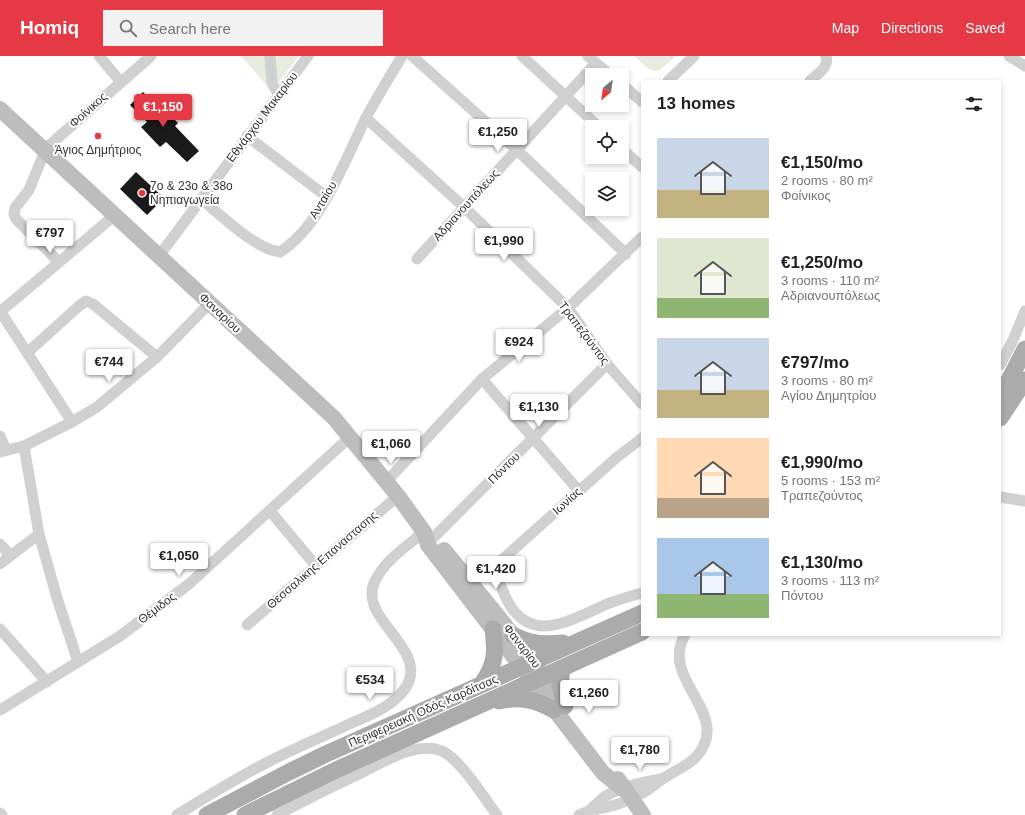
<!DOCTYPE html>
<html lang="en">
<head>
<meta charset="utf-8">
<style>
	:root { --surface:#fff; --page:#f2f2f2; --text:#202124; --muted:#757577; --accent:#e63946 }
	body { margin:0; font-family:Arial,sans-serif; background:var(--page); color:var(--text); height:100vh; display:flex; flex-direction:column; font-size:15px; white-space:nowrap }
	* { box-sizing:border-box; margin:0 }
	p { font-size:13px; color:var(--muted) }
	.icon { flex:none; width:22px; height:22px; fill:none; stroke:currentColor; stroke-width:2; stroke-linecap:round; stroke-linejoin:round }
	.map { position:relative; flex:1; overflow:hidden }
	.details { position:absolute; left:641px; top:24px; width:360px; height:556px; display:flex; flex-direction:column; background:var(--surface); border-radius:0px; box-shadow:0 2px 6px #0003 }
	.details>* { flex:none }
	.needle { width:26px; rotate:209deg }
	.tools { position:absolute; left:585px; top:12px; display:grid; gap:8px }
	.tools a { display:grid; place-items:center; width:44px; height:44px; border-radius:0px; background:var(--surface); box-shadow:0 2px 6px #0003; font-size:20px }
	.price { position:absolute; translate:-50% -34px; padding:0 9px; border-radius:4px; background:#fff; color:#222; font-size:13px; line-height:26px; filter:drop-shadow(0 1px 2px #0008) }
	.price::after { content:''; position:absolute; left:50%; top:24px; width:12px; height:9px; margin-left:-6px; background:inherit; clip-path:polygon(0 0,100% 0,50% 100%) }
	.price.active { background:var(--accent); color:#fff }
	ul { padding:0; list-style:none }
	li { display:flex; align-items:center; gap:12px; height:100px; padding:0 16px }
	li span { display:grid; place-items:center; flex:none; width:112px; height:80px; border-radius:0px; color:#555 }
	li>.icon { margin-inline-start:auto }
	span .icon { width:48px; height:48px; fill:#fffc; stroke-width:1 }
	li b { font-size:17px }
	h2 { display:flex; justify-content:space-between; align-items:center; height:48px; padding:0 16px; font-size:17px }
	header { display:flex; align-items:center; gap:24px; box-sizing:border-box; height:56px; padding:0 20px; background:var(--accent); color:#fff }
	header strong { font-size:19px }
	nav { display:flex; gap:22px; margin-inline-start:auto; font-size:14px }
	.search { width:280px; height:36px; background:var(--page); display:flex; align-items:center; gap:10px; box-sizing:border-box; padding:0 14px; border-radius:0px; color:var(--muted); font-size:15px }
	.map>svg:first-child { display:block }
	.green { fill:#e6ecdf }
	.building { fill:#1a1a1a }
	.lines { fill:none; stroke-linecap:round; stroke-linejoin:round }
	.street { stroke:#d0d0d0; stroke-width:11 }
	.secondary { stroke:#bdbdbd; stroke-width:16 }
	.primary { stroke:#ababab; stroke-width:17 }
	.poi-dot { fill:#e63946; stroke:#fff; stroke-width:1.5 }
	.labels { text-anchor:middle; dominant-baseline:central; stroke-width:4; stroke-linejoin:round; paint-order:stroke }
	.street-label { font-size:12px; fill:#333; stroke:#fff }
	.poi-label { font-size:12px; fill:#333; stroke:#fff }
</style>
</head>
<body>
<header>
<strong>Homiq</strong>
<div class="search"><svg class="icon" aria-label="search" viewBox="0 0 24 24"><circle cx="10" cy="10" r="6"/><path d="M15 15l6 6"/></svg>Search here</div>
<nav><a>Map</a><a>Directions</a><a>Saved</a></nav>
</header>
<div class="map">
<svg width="1025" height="759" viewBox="0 0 1025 759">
	<rect width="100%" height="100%" fill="#fff"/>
	<!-- green -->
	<g class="green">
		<path d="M241 0H299L272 35Z"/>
		<path d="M634 0H676L659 15 650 14Z"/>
	</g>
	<!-- building -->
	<g class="building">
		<path d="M143 36 166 61 169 58 178 67 175 70 199 95 187 106 166 86 160 91 141 71 147 66 130 49Z"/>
		<path d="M136 116 164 142 147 159 120 133Z"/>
	</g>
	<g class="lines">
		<!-- street -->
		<g class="street">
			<path d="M99 0 120 25"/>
			<path d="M270 0 272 27 279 39"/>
			<path d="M412 0 517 94 626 198"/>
			<path d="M522 0 599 71"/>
			<path d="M588 0 610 19"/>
			<path d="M1009 0 1025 10"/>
			<path d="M668 25 694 0"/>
			<path d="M810 25C817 18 830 11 826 0"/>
			<path d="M622 28 642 46"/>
			<path d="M366 62 464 151 568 252 607 308 642 348"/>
			<path d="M247 80 327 141"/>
			<path d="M622 93 642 111"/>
			<path d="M201 143C221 159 255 193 280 196 321 170 344 106 365 64 376 42 390 21 402 0"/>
			<path d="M159 200 308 0"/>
			<path d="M417 203 596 7"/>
			<path d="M59 206 16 163 14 158 15 152 29 134 42 102 44 94 151 0"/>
			<path d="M0 255 72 366"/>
			<path d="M0 256 115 159"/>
			<path d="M28 296 79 250 86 245 93 248 157 301"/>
			<path d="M1000 309 1014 282 1025 255"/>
			<path d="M482 323 579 435"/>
			<path d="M0 380 6 394"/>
			<path d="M642 382 616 402 495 510C503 542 517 579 558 568 575 564 591 555 607 548 618 544 630 540 642 537"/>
			<path d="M24 390 39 478 57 542 78 606"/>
			<path d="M0 396 24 390 72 366 97 351 157 301 210 247"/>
			<path d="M387 425 482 323 568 252 642 181"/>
			<path d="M1000 441 1025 445"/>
			<path d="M270 455 316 510"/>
			<path d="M434 481 607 308"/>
			<path d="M0 488 10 499"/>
			<path d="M0 508 39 478"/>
			<path d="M247 569 398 440"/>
			<path d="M0 573 47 626"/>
			<path d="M0 654 120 580 189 528 350 381"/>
			<path d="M590 754C595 750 599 745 604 741 620 731 642 726 661 723"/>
			<path d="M0 757 2 759"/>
			<path d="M177 759C206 741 235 723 266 707 291 694 317 683 343 671 364 661 393 652 406 631 430 592 356 563 375 525 384 505 407 490 424 476"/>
			<path d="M277 759C305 744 333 730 361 717 377 709 392 700 409 695 420 692 434 691 444 696 463 707 484 742 497 759"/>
			<path d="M579 759C590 754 600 753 611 750 622 748 634 741 644 736 652 732 657 726 664 722 674 715 686 711 695 702 736 659 658 624 685 579"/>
		</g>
		<!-- secondary -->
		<g class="secondary">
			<path d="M0 53 334 362 398 440 424 476 428 489 603 717 623 733"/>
			<path d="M444 494 513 579 564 648"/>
			<path d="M618 723 643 759"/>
		</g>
		<!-- primary -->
		<g class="primary">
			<path d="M1000 342 1025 293"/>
			<path d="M1000 362 1025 324"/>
			<path d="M513 579C530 588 544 589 563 587"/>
			<path d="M562 612 560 630 565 650"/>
			<path d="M482 628C496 607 496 597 493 573"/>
			<path d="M499 645C520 640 536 644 554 654"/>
			<path d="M207 759 289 716 326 698 642 557"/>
			<path d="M245 759 336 714 642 576"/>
		</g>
	</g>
	<!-- markers -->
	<g class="poi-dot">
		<circle cx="98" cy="80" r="4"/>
		<circle cx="142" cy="137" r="4"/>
	</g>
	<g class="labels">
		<!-- street labels -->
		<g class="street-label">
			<text transform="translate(88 54) rotate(-42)">Φοίνικος</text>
			<text transform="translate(262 61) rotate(-53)">Εθνάρχου Μακαρίου</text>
			<text transform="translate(323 144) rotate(-59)">Ανταίου</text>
			<text transform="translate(466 149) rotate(-48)">Αδριανουπόλεως</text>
			<text transform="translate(220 257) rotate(43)">Φαναρίου</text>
			<text transform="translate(584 277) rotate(53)">Τραπεζούντος</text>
			<text transform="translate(504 412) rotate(-45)">Πόντου</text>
			<text transform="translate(567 445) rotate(-42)">Ιωνίας</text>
			<text transform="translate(322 504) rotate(-41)">Θεσσαλικης Επαναστασης</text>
			<text transform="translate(157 552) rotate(-37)">Θέμιδος</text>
			<text transform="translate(522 590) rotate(52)">Φαναρίου</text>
			<text transform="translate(423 655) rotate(-24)">Περιφερειακή Οδός Καρδίτσας</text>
		</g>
		<!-- poi labels -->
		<g class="poi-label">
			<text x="98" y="94">Άγιος Δημήτριος</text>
			<text x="150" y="130" text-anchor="start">7ο &amp; 23ο &amp; 38ο<tspan x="150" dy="14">Νηπιαγωγεία</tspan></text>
		</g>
	</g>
</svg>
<div class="tools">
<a><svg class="needle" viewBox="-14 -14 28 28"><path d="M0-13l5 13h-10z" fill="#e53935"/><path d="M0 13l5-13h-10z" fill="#757577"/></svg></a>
<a><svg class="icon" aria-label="locate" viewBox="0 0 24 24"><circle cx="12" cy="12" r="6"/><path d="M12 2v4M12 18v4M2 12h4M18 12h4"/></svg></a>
<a><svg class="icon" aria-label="layers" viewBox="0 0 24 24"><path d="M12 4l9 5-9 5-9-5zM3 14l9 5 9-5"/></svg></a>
</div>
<b class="price active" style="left:163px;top:72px">€1,150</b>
<b class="price" style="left:498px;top:97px">€1,250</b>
<b class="price" style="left:50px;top:198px">€797</b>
<b class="price" style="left:504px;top:206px">€1,990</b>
<b class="price" style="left:519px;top:307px">€924</b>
<b class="price" style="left:109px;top:327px">€744</b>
<b class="price" style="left:539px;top:372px">€1,130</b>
<b class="price" style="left:391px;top:409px">€1,060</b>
<b class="price" style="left:179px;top:521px">€1,050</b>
<b class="price" style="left:496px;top:534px">€1,420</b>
<b class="price" style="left:370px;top:645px">€534</b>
<b class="price" style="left:589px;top:658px">€1,260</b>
<b class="price" style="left:640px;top:715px">€1,780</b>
<section class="details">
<h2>13 homes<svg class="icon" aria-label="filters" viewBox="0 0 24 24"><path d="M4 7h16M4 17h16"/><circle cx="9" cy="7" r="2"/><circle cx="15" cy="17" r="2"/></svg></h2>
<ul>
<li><span style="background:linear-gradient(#c9d6e8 65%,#c2b280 0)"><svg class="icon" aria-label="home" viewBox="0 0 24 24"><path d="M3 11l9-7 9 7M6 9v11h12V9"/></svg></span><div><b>€1,150/mo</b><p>2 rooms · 80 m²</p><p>Φοίνικος</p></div></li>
<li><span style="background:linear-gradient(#dfe7d0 75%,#8fb573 0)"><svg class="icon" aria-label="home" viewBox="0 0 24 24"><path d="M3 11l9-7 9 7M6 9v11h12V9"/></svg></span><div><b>€1,250/mo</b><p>3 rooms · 110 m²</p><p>Αδριανουπόλεως</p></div></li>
<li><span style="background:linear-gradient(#c9d6e8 65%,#c2b280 0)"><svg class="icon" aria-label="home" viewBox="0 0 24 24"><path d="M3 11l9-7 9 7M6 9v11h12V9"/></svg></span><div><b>€797/mo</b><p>3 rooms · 80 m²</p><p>Αγίου Δημητρίου</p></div></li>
<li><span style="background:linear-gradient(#ffd9b3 75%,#b9a48a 0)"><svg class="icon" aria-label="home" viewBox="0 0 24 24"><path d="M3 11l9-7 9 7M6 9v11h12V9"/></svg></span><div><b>€1,990/mo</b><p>5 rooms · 153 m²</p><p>Τραπεζούντος</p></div></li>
<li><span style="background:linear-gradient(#a9c7e8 70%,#8fb573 0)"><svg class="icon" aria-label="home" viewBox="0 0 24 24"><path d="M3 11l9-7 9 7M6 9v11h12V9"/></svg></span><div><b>€1,130/mo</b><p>3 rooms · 113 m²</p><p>Πόντου</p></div></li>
</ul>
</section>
</div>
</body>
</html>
